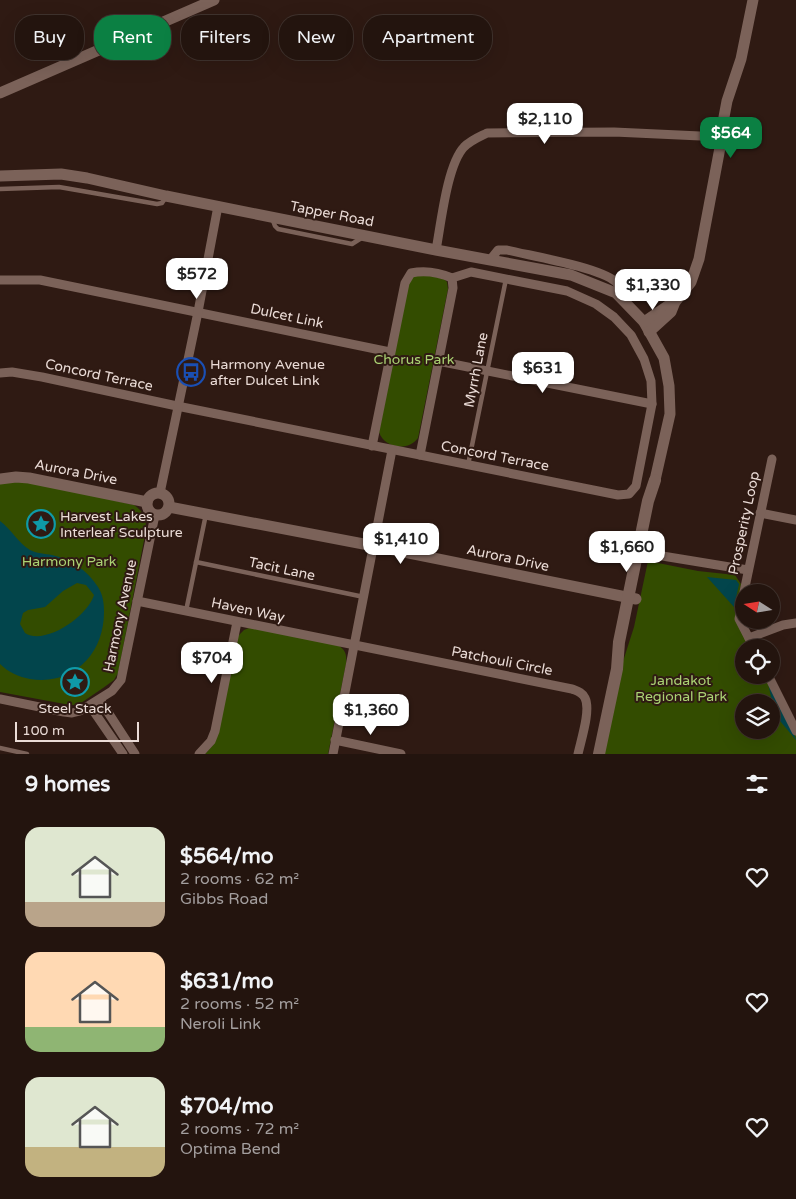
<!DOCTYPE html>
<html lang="en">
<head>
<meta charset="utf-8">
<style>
	:root { --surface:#23140e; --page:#2b1d17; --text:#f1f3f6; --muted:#a39e9e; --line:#40332e; --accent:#0b8043 }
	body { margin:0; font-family:"Varela Round",sans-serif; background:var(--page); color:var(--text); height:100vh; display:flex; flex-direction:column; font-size:19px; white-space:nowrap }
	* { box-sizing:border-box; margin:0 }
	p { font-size:16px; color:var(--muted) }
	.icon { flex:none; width:28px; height:28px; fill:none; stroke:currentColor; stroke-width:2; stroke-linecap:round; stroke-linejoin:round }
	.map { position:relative; height:754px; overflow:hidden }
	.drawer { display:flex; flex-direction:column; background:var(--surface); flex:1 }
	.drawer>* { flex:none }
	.guide { position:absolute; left:15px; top:15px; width:500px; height:45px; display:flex; gap:10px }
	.needle { width:32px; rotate:282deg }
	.tools { position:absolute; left:735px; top:584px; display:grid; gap:10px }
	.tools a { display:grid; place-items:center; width:45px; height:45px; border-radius:50%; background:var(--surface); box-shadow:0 5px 20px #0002,0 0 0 1px var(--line); font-size:25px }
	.scale { position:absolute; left:15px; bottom:12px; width:124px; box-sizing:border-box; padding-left:5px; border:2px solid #ebdcd7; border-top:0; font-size:14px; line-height:18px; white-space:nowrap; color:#ebdcd7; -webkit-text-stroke:4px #2f1a13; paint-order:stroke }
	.price { position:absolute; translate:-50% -42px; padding:0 11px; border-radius:10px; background:#fff; color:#222; font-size:16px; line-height:32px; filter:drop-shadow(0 1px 2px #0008) }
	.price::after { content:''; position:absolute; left:50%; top:30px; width:15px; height:11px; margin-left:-8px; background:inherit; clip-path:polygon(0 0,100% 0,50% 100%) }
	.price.on { background:var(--accent); color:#fff }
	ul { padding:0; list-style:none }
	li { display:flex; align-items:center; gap:15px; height:125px; padding:0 25px }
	li span { display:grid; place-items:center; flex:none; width:140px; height:100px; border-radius:15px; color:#555 }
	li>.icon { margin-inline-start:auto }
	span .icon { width:60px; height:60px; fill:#fffc; stroke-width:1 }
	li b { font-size:21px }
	h2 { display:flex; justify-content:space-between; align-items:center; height:60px; padding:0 25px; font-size:21px }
	.chip { padding:0 18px; border-radius:20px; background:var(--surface); box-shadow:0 5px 20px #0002,0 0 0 1px var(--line); font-size:18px; line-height:45px }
	.chip.on { background:var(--accent); color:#fff }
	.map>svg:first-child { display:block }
	.green { fill:#334c00; fill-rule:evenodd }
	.water { fill:#02454c; fill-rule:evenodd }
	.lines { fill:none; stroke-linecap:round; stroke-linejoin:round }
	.service { stroke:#7b6259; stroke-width:4.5 }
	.minor { stroke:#7b6259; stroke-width:9 }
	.tertiary { stroke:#7b6259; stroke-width:11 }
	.secondary { stroke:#7b6259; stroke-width:12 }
	.labels { text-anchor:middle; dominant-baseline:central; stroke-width:4; stroke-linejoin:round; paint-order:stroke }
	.street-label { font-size:14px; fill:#ebdcd7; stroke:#2f1a13 }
	.park-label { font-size:14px; fill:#abd374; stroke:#2f1a13 }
	.poi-label { font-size:14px; fill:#ebdcd7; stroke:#2f1a13; text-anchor:start }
</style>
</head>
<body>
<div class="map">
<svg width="796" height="754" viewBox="0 0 796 754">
	<rect width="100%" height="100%" fill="#2f1a13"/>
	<!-- green -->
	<g class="green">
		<path d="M418 273 444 279 447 282 448 289 418 438C408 452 384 448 379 432L409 280Z"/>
		<path d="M19 479 134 505C144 512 146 518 146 530L118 673 114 680 103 688 78 705H70L0 692V482Z"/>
		<path d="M648 561 698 571 735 575 741 584 737 612H735L737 620 751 647 744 648V675H765L796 733V754H603L618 677 634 627ZM744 702H771V730H744Z"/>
		<path d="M251 627 338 645C346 650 347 656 346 664L328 754H205L213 745 237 637 244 630Z"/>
	</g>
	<!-- water -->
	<g class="water">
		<path d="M0 521C11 529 19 544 30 550 36 553 45 554 52 555 72 560 87 570 98 587 103 595 104 603 104 612 104 654 73 686 30 679 19 677 8 672 0 664ZM77 583 86 585 94 595C88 616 45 646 25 633L20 624 23 613 28 610 45 607 63 591Z"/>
		<path d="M707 577 736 580 739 584 734 607Z"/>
		<path d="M768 683 796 739V740L775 715Z"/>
	</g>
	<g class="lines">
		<!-- service -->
		<g class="service">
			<path d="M0 189 59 187 157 204 162 203 166 197"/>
			<path d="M272 218 275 226 278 229 352 244 363 237"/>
			<path d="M468 465 506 279"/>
			<path d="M196 562 364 597"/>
			<path d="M186 611 206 514"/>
			<path d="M0 748 27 754"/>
		</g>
		<!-- minor -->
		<g class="minor">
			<path d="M436 250C441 224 447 165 464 147 471 140 479 137 487 133L614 132 722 137"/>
			<path d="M490 260 498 250H507C531 256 599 267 616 282 622 288 625 293 626 302"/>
			<path d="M0 280H40L390 352"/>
			<path d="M438 361 652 404"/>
			<path d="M0 373 12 372 42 377 177 406 618 495 629 494 636 486 652 404 651 381 644 359 631 335 614 317 596 304 567 291 471 272 452 278"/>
			<path d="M372 446 405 283 411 273C425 270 438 272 452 278L453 288 420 455"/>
			<path d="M160 493 198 312 218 206"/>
			<path d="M760 513 796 520"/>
			<path d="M638 552 748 570"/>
			<path d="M744 592 772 459"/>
			<path d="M744 595 739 619 754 648"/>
			<path d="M137 601 572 689C577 691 582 692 585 698 591 710 581 740 578 754"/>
			<path d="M749 638 783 625 796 623"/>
			<path d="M768 675 796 731"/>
			<path d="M0 699 64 712 72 713 80 711 112 691 121 680 123 670 155 515"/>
			<path d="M100 700 135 754"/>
			<path d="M90 706 123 754"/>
			<path d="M335 740 401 754"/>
			<path d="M199 754 211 741 215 731 237 622"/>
			<path d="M333 754 392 450"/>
		</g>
		<!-- tertiary -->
		<g class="tertiary">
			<path d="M0 93 214 0"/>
			<path d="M0 176 61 174 87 178 166 196 436 250 571 275 616 293 644 322 664 358 669 386 670 414 655 480"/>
			<path d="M644 322 669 305"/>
			<path d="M649 332 671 312 675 302 691 282 699 259 722 137 724 117 727 101 741 59 753 0"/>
			<path d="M0 479 16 477 29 478 147 502"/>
			<circle cx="158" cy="504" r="11"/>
			<path d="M169 507 374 546 636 599"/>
		</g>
		<!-- secondary -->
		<path class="secondary" d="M599 754 617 669 619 642 648 501 655 480"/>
	</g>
	<!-- icons -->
	<defs>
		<symbol id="bus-ring" viewBox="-11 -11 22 22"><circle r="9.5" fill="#2f1a13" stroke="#1a4fb4" stroke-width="1.5"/><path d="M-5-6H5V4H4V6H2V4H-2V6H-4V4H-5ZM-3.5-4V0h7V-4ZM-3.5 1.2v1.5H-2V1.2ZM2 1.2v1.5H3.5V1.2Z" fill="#1a4fb4"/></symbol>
		<symbol id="sight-ring" viewBox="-11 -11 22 22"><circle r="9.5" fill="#2f1a13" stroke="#0f9aa8" stroke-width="1.5"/><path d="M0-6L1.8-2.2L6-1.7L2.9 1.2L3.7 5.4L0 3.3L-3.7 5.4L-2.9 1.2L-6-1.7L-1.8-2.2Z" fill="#0f9aa8"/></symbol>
	</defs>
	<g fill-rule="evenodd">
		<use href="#bus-ring" x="175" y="356" width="32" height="32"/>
		<use href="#sight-ring" x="25" y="508" width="32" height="32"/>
		<use href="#sight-ring" x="59" y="666" width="32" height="32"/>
	</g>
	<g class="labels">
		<!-- street labels -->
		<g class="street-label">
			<text transform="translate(332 214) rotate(11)">Tapper Road</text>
			<text transform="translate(287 316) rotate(12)">Dulcet Link</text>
			<text transform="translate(476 370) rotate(-79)">Myrrh Lane</text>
			<text transform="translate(99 375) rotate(12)">Concord Terrace</text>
			<text transform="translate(495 456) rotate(11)">Concord Terrace</text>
			<text transform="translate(76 472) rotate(11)">Aurora Drive</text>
			<text transform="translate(744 523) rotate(-78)">Prosperity Loop</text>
			<text transform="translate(508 558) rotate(12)">Aurora Drive</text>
			<text transform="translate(282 569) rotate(12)">Tacit Lane</text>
			<text transform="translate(248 610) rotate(12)">Haven Way</text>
			<text transform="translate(120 616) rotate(-78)">Harmony Avenue</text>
			<text transform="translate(502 661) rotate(11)">Patchouli Circle</text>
		</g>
		<!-- park labels -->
		<g class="park-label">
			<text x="414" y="359">Chorus Park</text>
			<text x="69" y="561">Harmony Park</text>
			<text x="681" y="680">Jandakot<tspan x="681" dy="16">Regional Park</tspan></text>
		</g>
		<!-- poi labels -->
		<g class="poi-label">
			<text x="210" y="364">Harmony Avenue<tspan x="210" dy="16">after Dulcet Link</tspan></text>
			<text x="60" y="516">Harvest Lakes<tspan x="60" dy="16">Interleaf Sculpture</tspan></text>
			<text x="75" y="708" text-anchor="middle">Steel Stack</text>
		</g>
	</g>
</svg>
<div class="tools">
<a><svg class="needle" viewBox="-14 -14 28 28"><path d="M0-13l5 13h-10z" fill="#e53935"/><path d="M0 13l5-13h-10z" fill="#a39e9e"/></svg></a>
<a><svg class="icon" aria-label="locate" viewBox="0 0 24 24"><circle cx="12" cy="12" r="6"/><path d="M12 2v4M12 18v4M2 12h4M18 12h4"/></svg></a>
<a><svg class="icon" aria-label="layers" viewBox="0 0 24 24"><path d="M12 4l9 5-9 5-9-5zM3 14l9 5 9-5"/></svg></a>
</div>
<div class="scale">100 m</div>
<b class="price" style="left:545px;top:145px">$2,110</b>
<b class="price on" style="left:731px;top:159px">$564</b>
<b class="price" style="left:197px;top:300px">$572</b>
<b class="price" style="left:653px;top:311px">$1,330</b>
<b class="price" style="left:543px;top:394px">$631</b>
<b class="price" style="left:401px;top:565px">$1,410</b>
<b class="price" style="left:627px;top:573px">$1,660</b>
<b class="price" style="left:212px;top:684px">$704</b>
<b class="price" style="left:371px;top:736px">$1,360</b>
<div class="guide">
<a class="chip">Buy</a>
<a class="chip on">Rent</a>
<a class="chip">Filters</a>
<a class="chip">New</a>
<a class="chip">Apartment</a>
</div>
</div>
<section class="drawer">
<h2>9 homes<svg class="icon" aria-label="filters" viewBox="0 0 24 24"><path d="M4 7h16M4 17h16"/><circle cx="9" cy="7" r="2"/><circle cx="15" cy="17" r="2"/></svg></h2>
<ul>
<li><span style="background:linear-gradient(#dfe7d0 75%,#b9a48a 0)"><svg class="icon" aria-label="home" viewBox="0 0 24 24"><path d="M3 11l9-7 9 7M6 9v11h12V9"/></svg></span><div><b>$564/mo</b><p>2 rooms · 62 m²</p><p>Gibbs Road</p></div><svg class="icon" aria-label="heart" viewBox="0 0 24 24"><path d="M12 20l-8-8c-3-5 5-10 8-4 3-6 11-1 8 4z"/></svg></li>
<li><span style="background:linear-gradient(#ffd9b3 75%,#8fb573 0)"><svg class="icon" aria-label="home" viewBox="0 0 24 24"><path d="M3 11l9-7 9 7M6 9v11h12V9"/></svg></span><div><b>$631/mo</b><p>2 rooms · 52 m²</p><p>Neroli Link</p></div><svg class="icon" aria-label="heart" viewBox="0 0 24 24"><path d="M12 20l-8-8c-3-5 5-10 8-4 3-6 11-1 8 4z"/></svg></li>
<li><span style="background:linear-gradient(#dfe7d0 70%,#c2b280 0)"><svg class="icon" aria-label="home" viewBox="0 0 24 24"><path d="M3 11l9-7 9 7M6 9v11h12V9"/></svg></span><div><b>$704/mo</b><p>2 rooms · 72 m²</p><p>Optima Bend</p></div><svg class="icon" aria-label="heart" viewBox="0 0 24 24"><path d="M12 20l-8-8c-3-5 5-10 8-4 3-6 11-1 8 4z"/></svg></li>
</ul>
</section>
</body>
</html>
